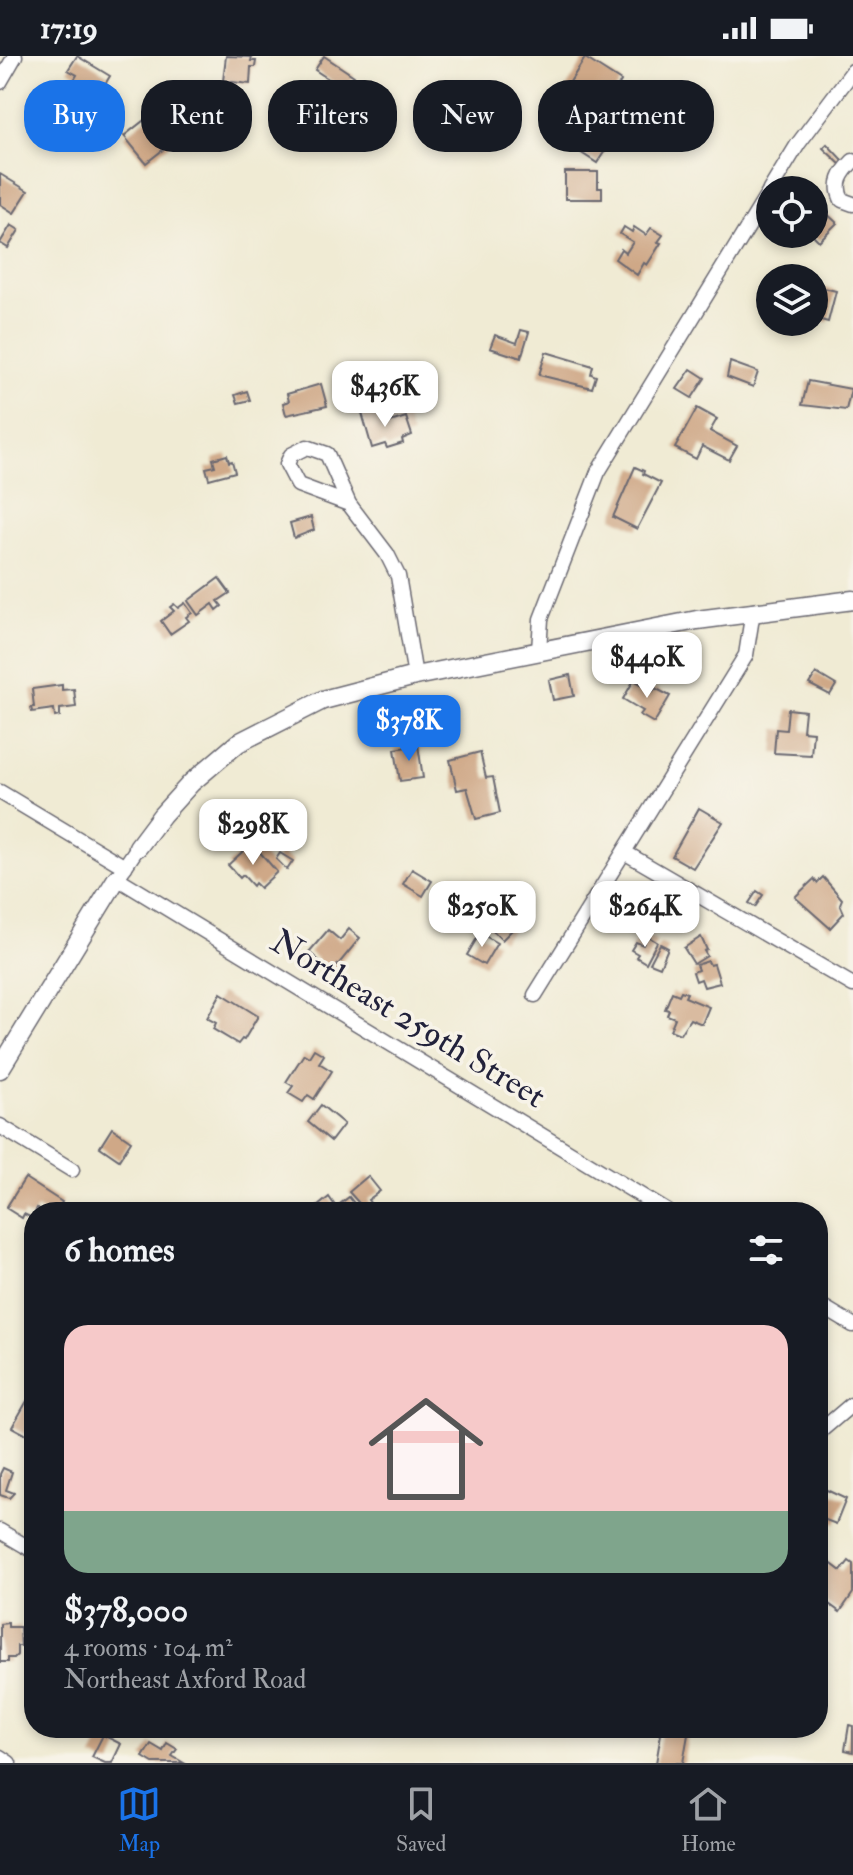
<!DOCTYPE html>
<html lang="en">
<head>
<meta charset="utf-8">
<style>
	:root { --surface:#171b24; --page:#242831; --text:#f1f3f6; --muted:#9ea1a6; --line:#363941; --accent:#1a73e8 }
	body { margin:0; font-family:"IM FELL Double Pica",serif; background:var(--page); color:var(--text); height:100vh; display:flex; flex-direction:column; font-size:30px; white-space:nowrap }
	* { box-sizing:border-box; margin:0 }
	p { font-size:26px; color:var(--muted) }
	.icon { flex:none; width:44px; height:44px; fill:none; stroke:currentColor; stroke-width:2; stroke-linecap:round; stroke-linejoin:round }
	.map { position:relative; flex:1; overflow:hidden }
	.drawer { position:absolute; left:24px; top:1146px; width:804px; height:536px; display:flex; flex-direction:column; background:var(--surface); border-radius:32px; box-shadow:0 4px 12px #0003 }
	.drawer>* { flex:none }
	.top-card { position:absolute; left:24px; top:24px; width:806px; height:72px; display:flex; gap:16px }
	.buttons { position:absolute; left:756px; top:120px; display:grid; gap:16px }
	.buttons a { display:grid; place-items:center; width:72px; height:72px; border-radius:50%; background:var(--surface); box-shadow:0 4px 12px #0003; font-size:40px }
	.price { position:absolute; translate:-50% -68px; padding:0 18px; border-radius:16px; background:#fff; color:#222; font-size:26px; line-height:52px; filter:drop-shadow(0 2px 4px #0008) }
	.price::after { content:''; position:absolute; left:50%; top:48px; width:24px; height:18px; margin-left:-12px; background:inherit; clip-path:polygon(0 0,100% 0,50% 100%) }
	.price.current { background:var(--accent); color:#fff }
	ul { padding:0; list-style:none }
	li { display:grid; align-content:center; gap:16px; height:424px; padding:0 40px }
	li span { display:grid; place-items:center; height:248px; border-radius:24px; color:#555 }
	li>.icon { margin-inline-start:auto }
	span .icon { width:144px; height:144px; fill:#fffc; stroke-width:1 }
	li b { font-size:34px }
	h2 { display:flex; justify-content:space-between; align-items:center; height:96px; padding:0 40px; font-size:34px }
	.pill { padding:0 28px; border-radius:32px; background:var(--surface); box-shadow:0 4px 12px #0003; font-size:28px; line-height:72px }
	.pill.current { background:var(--accent); color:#fff }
	.status { display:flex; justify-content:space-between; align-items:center; height:56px; padding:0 40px; background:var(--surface); direction:ltr }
	.status svg { height:22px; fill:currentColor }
	.tab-bar { display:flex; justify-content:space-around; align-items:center; height:112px; border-top:2px solid var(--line); background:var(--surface); font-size:22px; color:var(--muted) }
	.tab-bar a { display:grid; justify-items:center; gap:4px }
	.tab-bar .current { color:var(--accent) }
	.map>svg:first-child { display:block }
	.building { fill:#cfa887 }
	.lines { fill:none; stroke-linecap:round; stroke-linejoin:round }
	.minor-casing { stroke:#6a6871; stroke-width:17 }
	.major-casing { stroke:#6a6871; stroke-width:21 }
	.minor { stroke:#fff; stroke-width:14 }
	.major { stroke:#fff; stroke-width:18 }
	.labels { text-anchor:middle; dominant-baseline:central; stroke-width:7; stroke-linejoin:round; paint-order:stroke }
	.street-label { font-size:34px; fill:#22223b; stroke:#f7f3e8 }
</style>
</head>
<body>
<div class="status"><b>17:19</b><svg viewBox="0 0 49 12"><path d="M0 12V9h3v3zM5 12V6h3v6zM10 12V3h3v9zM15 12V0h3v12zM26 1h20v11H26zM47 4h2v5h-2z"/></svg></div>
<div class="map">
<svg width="853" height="1707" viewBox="0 0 853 1707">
	<rect width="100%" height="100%" fill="#f7f3e8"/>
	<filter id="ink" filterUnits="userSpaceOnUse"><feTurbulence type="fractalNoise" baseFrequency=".0125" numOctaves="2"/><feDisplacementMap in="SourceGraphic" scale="16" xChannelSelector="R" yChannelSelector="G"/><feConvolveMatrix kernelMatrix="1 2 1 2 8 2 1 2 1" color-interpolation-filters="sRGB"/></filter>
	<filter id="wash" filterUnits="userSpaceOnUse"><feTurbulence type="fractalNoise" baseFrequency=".006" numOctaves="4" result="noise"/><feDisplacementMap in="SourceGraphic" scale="32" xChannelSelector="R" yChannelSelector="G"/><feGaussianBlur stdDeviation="1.8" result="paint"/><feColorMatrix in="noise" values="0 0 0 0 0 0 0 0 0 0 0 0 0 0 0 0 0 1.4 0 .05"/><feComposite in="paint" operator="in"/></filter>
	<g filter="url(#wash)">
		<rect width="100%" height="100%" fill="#f0ebd4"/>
		<g id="blocks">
			<!-- building -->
			<g class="building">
				<path d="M77 0 110 20 91 51 67 36 77 19 68 14Z"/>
				<path d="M226 0 252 1 251 5H256L255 11H251L250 28 223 25Z"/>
				<path d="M324 0 354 20 345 34 315 14Z"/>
				<path d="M585 2 621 25 609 45 601 40 593 52 565 34Z"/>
				<path d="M152 58 174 85 146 107 124 80Z"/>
				<path d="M577 76 584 80 586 76 608 90 597 107 569 89Z"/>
				<path d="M827 88 844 106 841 109 823 92Z"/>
				<path d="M565 116H598V132H602V143H565Z"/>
				<path d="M0 118 28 135 14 157 0 148Z"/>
				<path d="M814 150 822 159 825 156 837 167 819 185 812 178H814Z"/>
				<path d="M11 169 19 174 8 192 0 187Z"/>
				<path d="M624 171 632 176 634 171 646 179 651 172 663 179 658 186 661 187 647 209 644 207 637 219 615 203 621 193 626 197 633 186 620 178Z"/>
				<path d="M820 231 836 235 828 266 814 262Z"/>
				<path d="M521 274 529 276 521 302 490 292 495 279 517 287Z"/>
				<path d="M546 296 593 310 591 318 596 320 592 332 539 319Z"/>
				<path d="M730 306 758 316 753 331 727 321Z"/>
				<path d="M691 313 705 322 692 342 677 333Z"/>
				<path d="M808 325 851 333 846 354 802 349Z"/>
				<path d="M321 328 327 350 286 359 283 347 289 345 287 338Z"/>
				<path d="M247 335 250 344 238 347 235 339Z"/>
				<path d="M379 351 384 368 406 361 412 379 402 383 403 387 387 392 385 388 372 392 362 357Z"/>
				<path d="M697 352 717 363 710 375 737 390 729 404 702 390 696 403 675 392Z"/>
				<path d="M227 399 229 406 232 405 235 416 209 423 206 412 215 410 213 403Z"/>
				<path d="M635 411 644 415 643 418 661 427 637 473 613 461Z"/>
				<path d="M311 461 314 474 294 482 290 467Z"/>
				<path d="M219 522 230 537 218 545 222 550 217 554 213 548 198 559 188 545Z"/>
				<path d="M185 547 192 557 186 561 189 565 170 578 161 565 174 555 170 551 174 548 178 552Z"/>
				<path d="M816 617 836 629 830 639 809 628Z"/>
				<path d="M570 619 574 640 553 644 549 624Z"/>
				<path d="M634 624 653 635 655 632 670 640 654 667 640 659 643 655 623 643Z"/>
				<path d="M62 629V634L74 633 76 651 60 653V660L55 661 54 653 32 656 31 651H34L32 633Z"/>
				<path d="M788 653 805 655 803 675 813 676 811 699 774 697 776 673 786 674Z"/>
				<path d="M418 689 423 722 400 725 395 693Z"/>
				<path d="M480 696 486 722 493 721 500 757 476 763 467 732 457 734 450 704Z"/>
				<path d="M699 752 723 766 693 812 672 800Z"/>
				<path d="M252 787 277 816 260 832 255 827 253 830 243 819 240 822 228 809Z"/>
				<path d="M280 797 293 805 287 814 276 803Z"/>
				<path d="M412 813 432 825 423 840 403 828Z"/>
				<path d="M823 821 842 843 840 848 844 857 830 872 795 841 814 823 817 827Z"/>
				<path d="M757 835 763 839 755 851 749 847Z"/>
				<path d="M503 836 524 855 509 869 513 873 502 884 484 865 491 857 486 852Z"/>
				<path d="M349 873 360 882 332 916 309 896 328 874 340 884Z"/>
				<path d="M480 877 497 887 484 909 467 899Z"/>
				<path d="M647 880 657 886 646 907 636 901 638 898 631 894 636 886 643 889Z"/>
				<path d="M701 881 707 894 704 895 707 900 694 908 684 892Z"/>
				<path d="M660 888 668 892 660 911 650 907Z"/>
				<path d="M708 905 710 909 714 908 720 927 704 931 701 923 696 925 693 916 698 914 696 909Z"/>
				<path d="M681 935 687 937 685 941 709 951 702 968 690 963 680 978 670 974 675 962 667 959 669 954 665 953 672 936 679 939Z"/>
				<path d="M221 937 258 960 244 984 242 983 238 988 213 973 216 967 207 962Z"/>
				<path d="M314 993 324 999 319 1007 332 1015 314 1043 308 1039 303 1046 288 1037 293 1030 286 1026 304 998 309 1001Z"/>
				<path d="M321 1049 344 1068 331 1085 308 1066Z"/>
				<path d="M112 1072 131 1085 119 1104 100 1091Z"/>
				<path d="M368 1120 380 1135 368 1144 373 1151 367 1156 349 1136Z"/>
				<path d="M25 1122 62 1146 56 1156H44L37 1152 34 1159 30 1161 24 1158 22 1162 6 1152Z"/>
				<path d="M329 1141 336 1151 349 1141 361 1156H318L317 1151Z"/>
				<path d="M31 1338 34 1339V1383L12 1371Z"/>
				<path d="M3 1412 12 1416 6 1434 14 1437 9 1442 0 1439V1418Z"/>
				<path d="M818 1430 846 1443 836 1468 818 1461Z"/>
				<path d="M849 1505 853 1508V1537L840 1556 818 1540V1521L829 1506 841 1515Z"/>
				<path d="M8 1567V1571H20L21 1590H17V1599L14 1602H8V1606H0V1568Z"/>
				<path d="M849 1669 853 1670V1696L845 1694Z"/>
				<path d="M662 1672 689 1673 683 1707H656Z"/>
				<path d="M103 1679 121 1688 112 1707H105L92 1701Z"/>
				<path d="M167 1687 177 1693 172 1700 184 1707H153L143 1701 151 1688 163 1695Z"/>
			</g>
		</g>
	</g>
	<g filter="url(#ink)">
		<use href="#blocks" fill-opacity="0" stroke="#6a6871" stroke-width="2"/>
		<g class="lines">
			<defs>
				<g id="minor">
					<path d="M0 26 15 0"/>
					<path d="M853 105C841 117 834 128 842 144L853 148"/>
					<path d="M770 134 798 88 853 15"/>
					<path d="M349 448 298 429 287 408 291 399 307 391 327 398 349 448 387 498 398 520 415 620"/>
					<path d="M539 595 541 563 598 416 770 135"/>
					<path d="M0 736 125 811"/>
					<path d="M138 791 117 822 668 1156"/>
					<path d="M624 796 853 929"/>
					<path d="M535 939 746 599 753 555"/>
					<path d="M0 1070 72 1114"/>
					<path d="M818 1248 853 1269"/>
					<path d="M818 1377 851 1349"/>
					<path d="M0 1475 34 1495"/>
					<path d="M0 1701 9 1707"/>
				</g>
				<g id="major">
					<path d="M138 791 162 759 191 727 238 687 323 644 415 620 697 564 853 544"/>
					<path d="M0 1013 117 822"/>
				</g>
			</defs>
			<!-- minor casing -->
			<use href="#minor" class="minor-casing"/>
			<!-- major casing -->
			<use href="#major" class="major-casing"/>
			<!-- minor -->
			<use href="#minor" class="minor"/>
			<!-- major -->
			<use href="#major" class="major"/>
		</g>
	</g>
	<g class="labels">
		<!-- street labels -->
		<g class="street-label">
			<text transform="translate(408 963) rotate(31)">Northeast 259th Street</text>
		</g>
	</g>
</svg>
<div class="buttons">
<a><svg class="icon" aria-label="locate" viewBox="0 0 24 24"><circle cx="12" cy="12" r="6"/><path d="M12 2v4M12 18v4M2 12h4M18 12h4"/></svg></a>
<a><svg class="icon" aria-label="layers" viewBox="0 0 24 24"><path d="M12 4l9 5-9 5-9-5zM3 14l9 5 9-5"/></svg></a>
</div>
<b class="price" style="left:385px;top:373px">$436K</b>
<b class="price" style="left:647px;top:644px">$440K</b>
<b class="price current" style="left:409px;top:707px">$378K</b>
<b class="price" style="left:253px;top:811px">$298K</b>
<b class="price" style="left:482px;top:893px">$250K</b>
<b class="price" style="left:645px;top:893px">$264K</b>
<div class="top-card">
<a class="pill current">Buy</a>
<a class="pill">Rent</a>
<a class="pill">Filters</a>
<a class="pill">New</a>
<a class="pill">Apartment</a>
</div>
<section class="drawer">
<h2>6 homes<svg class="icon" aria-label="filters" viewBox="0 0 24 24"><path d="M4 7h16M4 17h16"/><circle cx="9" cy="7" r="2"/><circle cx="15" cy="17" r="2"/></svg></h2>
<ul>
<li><span style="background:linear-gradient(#f6c9c9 75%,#7fa58c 0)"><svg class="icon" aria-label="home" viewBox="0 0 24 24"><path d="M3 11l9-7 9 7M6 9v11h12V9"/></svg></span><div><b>$378,000</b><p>4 rooms · 104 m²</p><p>Northeast Axford Road</p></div></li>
</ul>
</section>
</div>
<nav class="tab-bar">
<a class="current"><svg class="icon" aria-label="map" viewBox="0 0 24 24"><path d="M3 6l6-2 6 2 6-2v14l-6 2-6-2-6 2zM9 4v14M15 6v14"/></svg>Map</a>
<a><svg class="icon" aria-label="saved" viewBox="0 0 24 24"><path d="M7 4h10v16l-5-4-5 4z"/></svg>Saved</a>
<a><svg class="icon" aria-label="home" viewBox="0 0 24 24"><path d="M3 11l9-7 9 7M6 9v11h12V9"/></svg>Home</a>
</nav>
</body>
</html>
